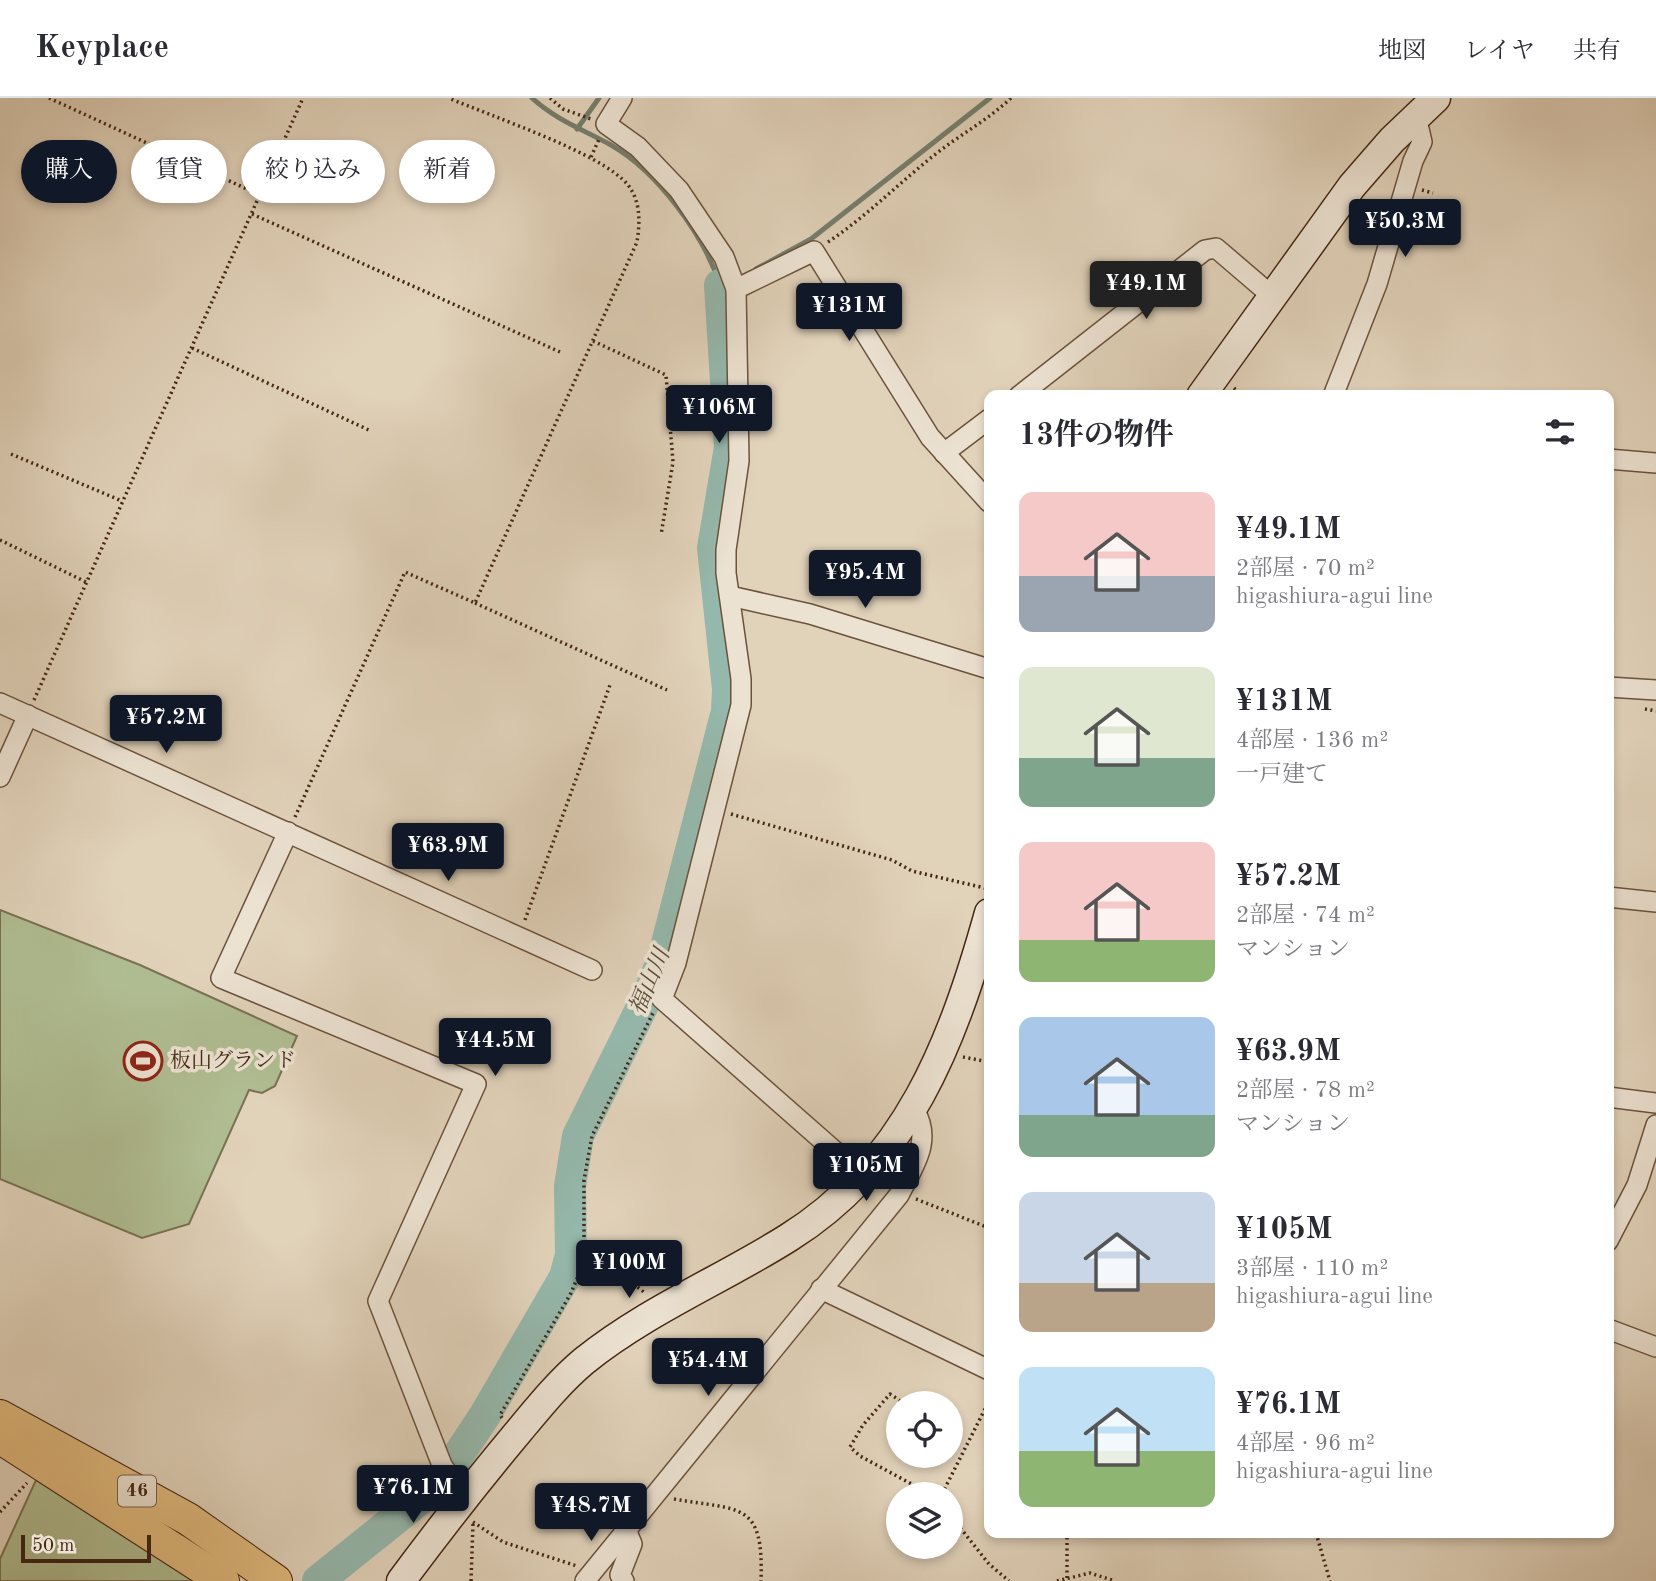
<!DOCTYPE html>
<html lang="ja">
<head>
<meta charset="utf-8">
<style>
	:root { --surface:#fff; --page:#f2f2f3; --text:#2b2b33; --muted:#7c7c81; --line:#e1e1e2; --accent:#111827 }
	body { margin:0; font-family:"Old Standard TT","Noto Serif JP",serif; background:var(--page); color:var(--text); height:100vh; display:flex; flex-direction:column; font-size:26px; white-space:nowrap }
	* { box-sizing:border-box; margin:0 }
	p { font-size:23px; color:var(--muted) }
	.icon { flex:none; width:38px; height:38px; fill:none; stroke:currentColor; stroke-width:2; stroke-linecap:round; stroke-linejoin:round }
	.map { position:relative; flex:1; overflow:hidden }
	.side { position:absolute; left:984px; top:292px; width:630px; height:1148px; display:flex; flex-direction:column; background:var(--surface); border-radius:14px; box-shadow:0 4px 10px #0003 }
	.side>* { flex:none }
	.banner { position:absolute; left:21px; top:42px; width:665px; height:63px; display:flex; gap:14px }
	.controls { position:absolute; left:886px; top:1293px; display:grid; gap:14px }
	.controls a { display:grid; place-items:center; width:77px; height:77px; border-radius:50%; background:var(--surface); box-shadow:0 4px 10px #0003; font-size:35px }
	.scale { position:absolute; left:21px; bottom:18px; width:130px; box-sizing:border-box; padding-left:7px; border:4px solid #452712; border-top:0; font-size:19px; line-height:24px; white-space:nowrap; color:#452712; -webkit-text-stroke:5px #ece2d2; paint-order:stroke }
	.price { position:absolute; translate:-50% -60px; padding:0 16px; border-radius:7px; background:var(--accent); color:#fff; font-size:23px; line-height:46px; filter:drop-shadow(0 2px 4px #0008) }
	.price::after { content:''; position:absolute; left:50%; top:42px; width:21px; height:16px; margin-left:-10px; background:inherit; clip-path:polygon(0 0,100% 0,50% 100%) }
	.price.selected { background:#222; color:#fff }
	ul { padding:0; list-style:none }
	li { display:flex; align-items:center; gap:21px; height:175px; padding:0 35px }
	li span { display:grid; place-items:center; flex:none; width:196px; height:140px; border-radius:14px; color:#555 }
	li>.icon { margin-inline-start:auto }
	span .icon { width:84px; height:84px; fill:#fffc; stroke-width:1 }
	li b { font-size:30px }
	h2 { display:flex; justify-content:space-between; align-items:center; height:84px; padding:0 35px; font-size:30px }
	.pill { padding:0 24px; border-radius:32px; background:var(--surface); box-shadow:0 4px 10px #0003; font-size:24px; line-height:63px }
	.pill.selected { background:var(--accent); color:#fff }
	header { display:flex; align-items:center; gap:42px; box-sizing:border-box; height:98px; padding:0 35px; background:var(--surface); border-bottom:2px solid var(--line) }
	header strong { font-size:33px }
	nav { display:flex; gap:38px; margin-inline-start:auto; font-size:24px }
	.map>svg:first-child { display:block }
	.green { fill:#b0bd92; stroke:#7a7252; stroke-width:2 }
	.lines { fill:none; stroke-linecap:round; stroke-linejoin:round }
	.stream { stroke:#757e6e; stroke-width:5 }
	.river { stroke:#95b8ac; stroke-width:32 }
	.minor-casing { stroke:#6c523c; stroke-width:22 }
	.secondary-casing { stroke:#452712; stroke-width:31 }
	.primary-casing { stroke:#452712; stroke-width:34 }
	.path { stroke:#452712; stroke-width:3.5; stroke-dasharray:2 3.5; stroke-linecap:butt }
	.minor { stroke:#ece2d2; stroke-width:19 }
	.secondary { stroke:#ece2d2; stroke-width:28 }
	.primary { stroke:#e0b97d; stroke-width:32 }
	.labels { text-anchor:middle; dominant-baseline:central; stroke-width:7; stroke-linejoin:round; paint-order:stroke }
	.shield { fill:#ece2d2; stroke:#775f4c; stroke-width:2 }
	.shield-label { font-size:19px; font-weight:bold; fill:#452712 }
	.poi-label { font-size:21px; fill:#452712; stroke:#ece2d2; text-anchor:start }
	.water-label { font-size:23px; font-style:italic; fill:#594b38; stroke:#ece2d2 }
</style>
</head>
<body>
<header>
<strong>Keyplace</strong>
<nav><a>地図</a><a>レイヤ</a><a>共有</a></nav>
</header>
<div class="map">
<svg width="1656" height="1483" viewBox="0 0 1656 1483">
	<rect width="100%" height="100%" fill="#e1d2ba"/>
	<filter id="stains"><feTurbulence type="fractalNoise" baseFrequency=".00286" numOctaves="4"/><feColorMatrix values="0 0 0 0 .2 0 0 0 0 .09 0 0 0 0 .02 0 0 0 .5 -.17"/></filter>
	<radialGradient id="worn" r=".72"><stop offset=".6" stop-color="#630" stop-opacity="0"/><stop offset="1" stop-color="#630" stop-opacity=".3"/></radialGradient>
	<!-- green -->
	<g class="green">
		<path d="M0 812 140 867 297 938 275 988 262 995 249 992 189 1126 142 1140 0 1081Z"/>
		<path d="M36 1382 193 1483H0V1461Z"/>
	</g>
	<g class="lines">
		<!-- stream -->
		<g class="stream">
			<path d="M532 0C556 22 584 32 611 47 657 73 704 137 720 187L728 184"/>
			<path d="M577 31 599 0"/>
			<path d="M756 171 811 141 990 0"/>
		</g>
		<!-- river -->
		<path class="river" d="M318 1483 440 1385 485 1317 565 1179 571 1157 570 1088 578 1038 649 895 663 861 727 613 728 591 713 450 730 349 720 187"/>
		<defs>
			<g id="minor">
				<path d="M622 0 606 26 638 49 679 92 724 159 736 191 739 363 726 452V475L741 581V607L676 865 662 901 863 1078"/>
				<path d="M736 191 814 153 930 339 989 404"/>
				<path d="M1019 298 1205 152 1216 150 1272 198"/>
				<path d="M1333 298 1377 186 1413 63 1422 44 1416 18"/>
				<path d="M944 355 989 321"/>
				<path d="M1608 361 1656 365"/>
				<path d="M730 498 810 516 989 571"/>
				<path d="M1608 589 1656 592"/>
				<path d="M0 605 592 872"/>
				<path d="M0 679 28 617"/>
				<path d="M288 734 221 880 476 986 378 1203 442 1367 464 1400"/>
				<path d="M1608 799 1656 804"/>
				<path d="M1608 999 1656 1005"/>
				<path d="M1608 1143 1637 1087 1656 1027"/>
				<path d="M821 1191 989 1272"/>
				<path d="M1608 1231 1656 1249"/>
				<path d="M585 1483 899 1097C914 1067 933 1043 914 1011"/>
				<path d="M624 1483 620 1477 632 1446 627 1434"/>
			</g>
			<g id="secondary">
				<path d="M1201 298 1352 88 1392 42 1436 0"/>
				<path d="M401 1483C439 1432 478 1382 519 1333 539 1309 560 1283 584 1263 646 1213 721 1182 788 1140 907 1066 953 944 989 815"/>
			</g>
			<g id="primary">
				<path d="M0 1318 188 1421 276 1483"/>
				<path d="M4 1342 223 1483"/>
			</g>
		</defs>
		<!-- minor casing -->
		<use href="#minor" class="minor-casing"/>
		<!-- secondary casing -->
		<use href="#secondary" class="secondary-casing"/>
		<!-- primary casing -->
		<use href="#primary" class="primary-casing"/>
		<!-- path -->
		<g class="path">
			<path d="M49 0 260 97"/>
			<path d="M550 0 563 11 591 21"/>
			<path d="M591 59 599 41"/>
			<path d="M1422 92 1433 95"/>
			<path d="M252 116 560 254"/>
			<path d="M828 144C867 118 900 84 937 55 961 36 988 22 1011 0"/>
			<path d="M593 243 666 277 673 364 661 437"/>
			<path d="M192 250 371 333"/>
			<path d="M1234 290 1243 298"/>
			<path d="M11 356 122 403"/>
			<path d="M0 442 86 484"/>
			<path d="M475 505 667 592"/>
			<path d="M34 602 303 0"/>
			<path d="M1645 611 1656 613"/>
			<path d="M731 716 892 762 912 773 989 791"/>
			<path d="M295 719 405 474 475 505 637 144C640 125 641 104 628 87 602 55 492 19 449 0"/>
			<path d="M525 822 610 587"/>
			<path d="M963 959 989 964"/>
			<path d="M916 1101 989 1130"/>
			<path d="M584 1153 594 1154 645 1195"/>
			<path d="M905 1306 890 1296 863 1327 850 1349 860 1358 930 1396"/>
			<path d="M502 1320 500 1317 571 1195 584 1164V1082L592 1038 653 915"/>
			<path d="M942 1396 989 1303"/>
			<path d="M674 1401C740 1413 764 1402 761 1483"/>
			<path d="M0 1414 27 1385"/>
			<path d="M950 1417 989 1466 1009 1483"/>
			<path d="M473 1424 503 1444 577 1468"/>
			<path d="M1316 1435 1330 1483"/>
			<path d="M1067 1480V1435"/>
			<path d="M471 1483 473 1426"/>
			<path d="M1057 1483 1090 1475 1115 1483"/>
		</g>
		<!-- minor -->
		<use href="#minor" class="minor"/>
		<!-- secondary -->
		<use href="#secondary" class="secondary"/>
		<!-- primary -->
		<use href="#primary" class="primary"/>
	</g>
	<!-- icons -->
	<defs>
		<symbol id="stadium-ring" viewBox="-11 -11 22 22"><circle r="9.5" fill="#ece2d2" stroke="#8f2418" stroke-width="1.5"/><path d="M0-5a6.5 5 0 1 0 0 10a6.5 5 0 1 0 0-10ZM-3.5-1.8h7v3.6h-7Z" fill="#8f2418"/></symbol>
	</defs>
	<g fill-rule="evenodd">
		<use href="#stadium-ring" x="121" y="941" width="44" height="44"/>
	</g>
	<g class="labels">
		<!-- shield labels -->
		<rect class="shield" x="118" y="1377.5" width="38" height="31" rx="5"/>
		<g class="shield-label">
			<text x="137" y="1393">46</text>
		</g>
		<!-- poi labels -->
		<g class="poi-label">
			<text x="170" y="963">板山グランド</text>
		</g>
		<!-- water labels -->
		<g class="water-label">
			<text transform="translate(650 884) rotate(-67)">福山川</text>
		</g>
	</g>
	<rect width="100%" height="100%" filter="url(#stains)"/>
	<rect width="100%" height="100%" fill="url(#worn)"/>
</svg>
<div class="controls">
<a><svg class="icon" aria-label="locate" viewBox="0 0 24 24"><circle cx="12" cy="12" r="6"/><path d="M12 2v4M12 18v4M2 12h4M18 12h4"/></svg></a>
<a><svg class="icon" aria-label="layers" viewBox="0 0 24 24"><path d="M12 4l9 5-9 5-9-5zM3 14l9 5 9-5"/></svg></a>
</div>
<div class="scale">50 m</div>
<b class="price" style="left:1405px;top:161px">¥50.3M</b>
<b class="price selected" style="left:1146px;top:223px">¥49.1M</b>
<b class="price" style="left:849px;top:245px">¥131M</b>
<b class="price" style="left:719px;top:347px">¥106M</b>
<b class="price" style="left:865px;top:512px">¥95.4M</b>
<b class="price" style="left:166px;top:657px">¥57.2M</b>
<b class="price" style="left:448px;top:785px">¥63.9M</b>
<b class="price" style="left:495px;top:980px">¥44.5M</b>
<b class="price" style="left:866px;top:1105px">¥105M</b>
<b class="price" style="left:629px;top:1202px">¥100M</b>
<b class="price" style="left:708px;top:1300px">¥54.4M</b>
<b class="price" style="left:413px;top:1427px">¥76.1M</b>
<b class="price" style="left:591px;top:1445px">¥48.7M</b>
<div class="banner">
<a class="pill selected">購入</a>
<a class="pill">賃貸</a>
<a class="pill">絞り込み</a>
<a class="pill">新着</a>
</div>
<section class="side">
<h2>13件の物件<svg class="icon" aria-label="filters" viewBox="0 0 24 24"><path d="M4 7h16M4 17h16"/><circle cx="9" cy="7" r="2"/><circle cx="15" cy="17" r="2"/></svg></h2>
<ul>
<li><span style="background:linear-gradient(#f6c9c9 60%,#9aa5b1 0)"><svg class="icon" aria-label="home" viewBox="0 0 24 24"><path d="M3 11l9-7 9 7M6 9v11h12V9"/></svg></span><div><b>¥49.1M</b><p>2部屋 · 70 m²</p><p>higashiura-agui line</p></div></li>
<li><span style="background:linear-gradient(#dfe7d0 65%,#7fa58c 0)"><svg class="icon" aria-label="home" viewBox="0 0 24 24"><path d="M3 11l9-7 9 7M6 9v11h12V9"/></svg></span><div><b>¥131M</b><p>4部屋 · 136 m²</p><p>一戸建て</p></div></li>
<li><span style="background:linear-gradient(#f6c9c9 70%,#8fb573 0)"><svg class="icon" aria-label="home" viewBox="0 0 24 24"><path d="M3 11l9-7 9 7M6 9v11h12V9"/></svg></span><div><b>¥57.2M</b><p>2部屋 · 74 m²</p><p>マンション</p></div></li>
<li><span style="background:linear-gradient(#a9c7e8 70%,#7fa58c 0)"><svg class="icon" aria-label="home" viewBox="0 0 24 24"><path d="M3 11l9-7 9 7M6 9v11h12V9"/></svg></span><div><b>¥63.9M</b><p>2部屋 · 78 m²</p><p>マンション</p></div></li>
<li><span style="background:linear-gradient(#c9d6e8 65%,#b9a48a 0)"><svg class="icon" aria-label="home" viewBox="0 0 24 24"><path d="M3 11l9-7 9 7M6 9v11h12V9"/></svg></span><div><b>¥105M</b><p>3部屋 · 110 m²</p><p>higashiura-agui line</p></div></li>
<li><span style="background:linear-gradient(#bfe0f5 60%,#8fb573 0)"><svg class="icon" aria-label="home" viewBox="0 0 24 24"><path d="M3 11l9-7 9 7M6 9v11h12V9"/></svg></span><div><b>¥76.1M</b><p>4部屋 · 96 m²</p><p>higashiura-agui line</p></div></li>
</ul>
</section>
</div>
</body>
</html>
